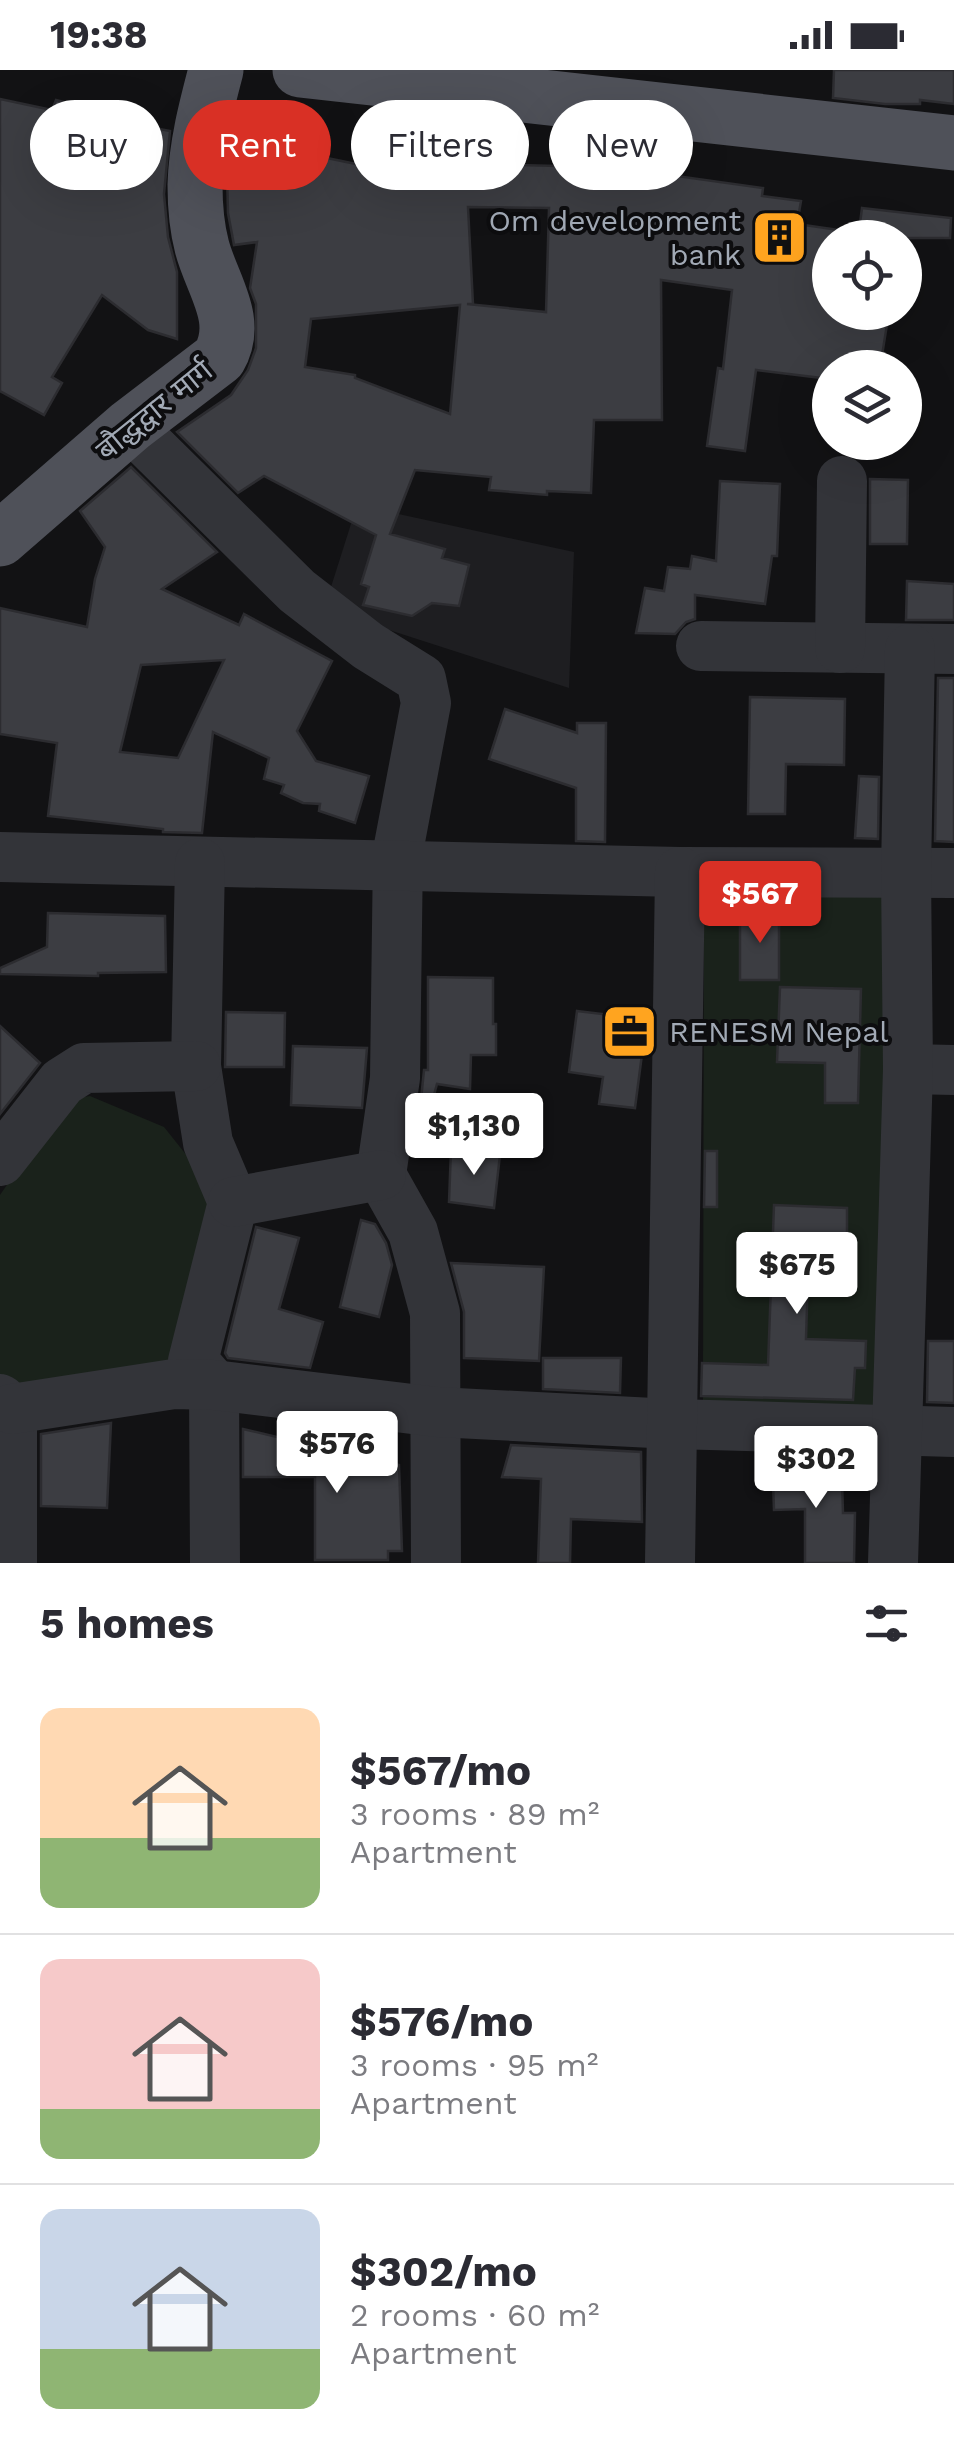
<!DOCTYPE html>
<html lang="en">
<head>
<meta charset="utf-8">
<style>
	:root { --surface:#fff; --page:#f7f7f7; --text:#2b2b33; --muted:#7c7c81; --line:#e1e1e2; --accent:#d93025 }
	body { margin:0; font-family:"Work Sans","Noto Sans Devanagari",sans-serif; background:var(--page); color:var(--text); height:100vh; display:flex; flex-direction:column; font-size:38px; white-space:nowrap }
	* { box-sizing:border-box; margin:0 }
	p { font-size:32px; color:var(--muted) }
	.icon { flex:none; width:55px; height:55px; fill:none; stroke:currentColor; stroke-width:2; stroke-linecap:round; stroke-linejoin:round }
	.map { position:relative; height:1493px; overflow:hidden }
	.sheet { display:flex; flex-direction:column; background:var(--surface); flex:1 }
	.sheet>* { flex:none }
	.guide { position:absolute; left:30px; top:30px; width:895px; height:90px; display:flex; gap:20px }
	.controls { position:absolute; left:812px; top:150px; display:grid; gap:20px }
	.controls a { display:grid; place-items:center; width:110px; height:110px; border-radius:50%; background:var(--surface); box-shadow:0 10px 40px #0002; font-size:50px }
	.price { position:absolute; translate:-50% -85px; padding:0 22px; border-radius:10px; background:#fff; color:#222; font-size:32px; line-height:65px; filter:drop-shadow(0 2px 5px #0008) }
	.price::after { content:''; position:absolute; left:50%; top:60px; width:30px; height:22px; margin-left:-15px; background:inherit; clip-path:polygon(0 0,100% 0,50% 100%) }
	.price.selected { background:var(--accent); color:#fff }
	ul { padding:0; list-style:none }
	li { display:flex; align-items:center; gap:30px; height:250px; padding:0 40px }
	li+li { border-top:2px solid var(--line) }
	li span { display:grid; place-items:center; flex:none; width:280px; height:200px; border-radius:20px; color:#555 }
	li>.icon { margin-inline-start:auto }
	span .icon { width:120px; height:120px; fill:#fffc; stroke-width:1 }
	li b { font-size:42px }
	h2 { display:flex; justify-content:space-between; align-items:center; height:120px; padding:0 40px; font-size:42px }
	.pill { padding:0 35px; border-radius:45px; background:var(--surface); box-shadow:0 10px 40px #0002; font-size:35px; line-height:90px }
	.pill.selected { background:var(--accent); color:#fff }
	.status { display:flex; justify-content:space-between; align-items:center; height:70px; padding:0 50px; background:var(--surface); direction:ltr }
	.status svg { height:28px; fill:currentColor }
	.map>svg:first-child { display:block }
	.built { fill:#1e1e21 }
	.green { fill:#1a221b }
	.building { fill:#3c3d42; stroke:#2c2c30; stroke-width:2.5; fill-rule:evenodd }
	.lines { fill:none; stroke-linecap:round; stroke-linejoin:round }
	.minor { stroke:#333439; stroke-width:50 }
	.major { stroke:#4f5159; stroke-width:55 }
	.labels { text-anchor:middle; dominant-baseline:central; stroke-width:8; stroke-linejoin:round; paint-order:stroke }
	.poi-label { font-size:30px; fill:#a2aab6; stroke:#0d0d0f; text-anchor:end }
	.street-label { font-size:30px; fill:#a2aab6; stroke:#0d0d0f }
</style>
</head>
<body>
<div class="status"><b>19:38</b><svg viewBox="0 0 49 12"><path d="M0 12V9h3v3zM5 12V6h3v6zM10 12V3h3v9zM15 12V0h3v12zM26 1h20v11H26zM47 4h2v5h-2z"/></svg></div>
<div class="map">
<svg width="954" height="1493" viewBox="0 0 954 1493">
	<rect width="100%" height="100%" fill="#121214"/>
	<!-- built -->
	<path class="built" d="M357 435 574 482 569 618 324 539Z"/>
	<!-- green -->
	<g class="green">
		<path d="M704 814 902 819 884 1347 703 1333Z"/>
		<path d="M90 1026 164 1057 227 1136 167 1296 42 1326 0 1312V1125L65 1030Z"/>
	</g>
	<!-- building -->
	<g class="building">
		<path d="M834 0H954V34L920 30V34H885L833 28Z"/>
		<path d="M0 29 52 40 56 30 83 37 82 44 170 61 164 124 168 167 177 202V269L148 260 102 225 52 307 62 313 44 345 0 321Z"/>
		<path d="M234 59 308 68 303 83 361 95 367 80 396 77 474 79 472 94 558 96 559 84 609 85 608 90 656 93 655 103 763 118 762 126 801 131 797 154 839 160 837 168H830V242H889L880 298H830V309L756 300 745 381 707 376 718 298 723 299 732 220 661 210 662 350H594L591 423 547 421V425L489 420 491 407 415 400 390 464 445 479 442 488 469 495 459 536 432 533 412 546 363 535 369 517 361 514 376 465 264 406 238 423 177 362 231 325 248 300 256 278V234L250 218 257 172 234 175 228 143 227 103ZM468 137 549 138 546 242 467 234H473ZM460 235 450 344 355 308V305L305 297 311 249Z"/>
		<path d="M862 138 951 148 950 168H858Z"/>
		<path d="M131 397 217 482 162 519 239 555 244 544 332 591 297 661 316 691 369 706 355 753 319 741 320 734 303 733 281 723 284 715 264 709 269 688 213 662 202 763 163 762V759L48 746 57 673 0 664V538L87 557 95 509 105 477 80 441ZM224 590 178 688 120 682 141 595Z"/>
		<path d="M870 409 908 410 907 474H870Z"/>
		<path d="M720 411 780 414 777 486H772L765 534 695 525V549L686 552 675 564 636 563 645 518 664 521 668 497 690 499 692 486 716 491Z"/>
		<path d="M907 511 954 514V550H906Z"/>
		<path d="M938 608H954V772L935 771Z"/>
		<path d="M750 627 845 629 844 695 786 694 785 744H748Z"/>
		<path d="M505 639 577 663V653H606L605 772 576 771V718L489 689Z"/>
		<path d="M859 706 879 707 878 769 855 768Z"/>
		<path d="M48 843 165 846 166 902 98 903V906L0 904V898L47 877Z"/>
		<rect x="740" y="843" width="39" height="67"/>
		<path d="M428 907 493 908V954H496V985H471L470 1019 437 1014 430 1040 420 1039 424 1000H428Z"/>
		<path d="M780 917 861 919 858 1033H825V993L777 992Z"/>
		<path d="M577 941 611 945 609 964 644 969 635 1038 599 1034 603 1007 569 1002Z"/>
		<path d="M226 942 285 943 284 997H225Z"/>
		<path d="M0 956 40 993 0 1044Z"/>
		<path d="M293 976 367 978 362 1038 291 1035Z"/>
		<path d="M451 1079 500 1085 494 1138 449 1132Z"/>
		<path d="M705 1081H717V1137H704Z"/>
		<path d="M774 1135 847 1138V1206L808 1204 806 1269 866 1271 865 1298H855L853 1330 701 1326 702 1293 768 1295Z"/>
		<path d="M361 1150 375 1154 386 1173 392 1195 379 1247 340 1237Z"/>
		<path d="M256 1157 299 1168 279 1239 323 1252 310 1298 228 1288 225 1283Z"/>
		<path d="M451 1193 544 1197 539 1291 464 1288V1242Z"/>
		<path d="M928 1271H954V1333L927 1332Z"/>
		<path d="M543 1288H621L620 1323 543 1319Z"/>
		<path d="M111 1353 107 1438 41 1436V1364Z"/>
		<path d="M243 1359 311 1375 315 1384H353L399 1395 402 1481H388V1490H315V1407H243Z"/>
		<path d="M511 1375 641 1382 642 1452 571 1449 570 1493H538L541 1409 502 1407Z"/>
		<path d="M772 1386H802L803 1410H842L843 1443H855L854 1493H805V1439L774 1440Z"/>
	</g>
	<g class="lines">
		<!-- minor -->
		<g class="minor">
			<path d="M130 356 297 521 368 576 421 609 426 633 398 781 395 1008 381 1105 413 1162 435 1243 436 1493"/>
			<path d="M701 576 954 579"/>
			<path d="M840 578 842 411"/>
			<path d="M0 787 680 802 954 803"/>
			<path d="M200 793 196 996 208 1073 233 1132 193 1291 214 1315 215 1493"/>
			<path d="M908 999 954 1000"/>
			<path d="M0 1091 62 1012 84 998 196 996"/>
			<path d="M233 1132 381 1105"/>
			<path d="M0 1329 12 1339V1493"/>
			<path d="M12 1339 174 1314 214 1315 437 1342 673 1354 954 1362"/>
			<path d="M670 1493 680 802"/>
			<path d="M893 1493 908 999 906 803 910 579"/>
		</g>
		<!-- major -->
		<g class="major">
			<path d="M300 0 954 73"/>
			<path d="M0 469 130 356 219 288C241 250 212 215 202 177 197 158 195 135 195 115 196 76 206 38 216 0"/>
		</g>
	</g>
	<!-- icons -->
	<defs>
		<symbol id="building-square" viewBox="-11 -11 22 22"><rect x="-9" y="-9" width="18" height="18" rx="4" fill="#ffa41f" stroke="#0d0d0f"/><path d="M-4-6H4V6H1V3H-1V6H-4ZM-2.5-4.3h1.7v1.8h-1.7ZM.8-4.3h1.7v1.8H.8ZM-2.5-1h1.7V.8h-1.7ZM.8-1h1.7V.8H.8Z" fill="#111"/></symbol>
		<symbol id="office-square" viewBox="-11 -11 22 22"><rect x="-9" y="-9" width="18" height="18" rx="4" fill="#ffa41f" stroke="#0d0d0f"/><path d="M-6-3h4V-5.5h4V-3h4V5H-6ZM-1-4.5V-3h2v-1.5ZM-6 0V1H6V0Z" fill="#111"/></symbol>
	</defs>
	<g fill-rule="evenodd">
		<use href="#building-square" x="748" y="136" width="63" height="63"/>
		<use href="#office-square" x="598" y="930" width="63" height="63"/>
	</g>
	<g class="labels">
		<!-- poi labels -->
		<g class="poi-label">
			<text x="741" y="150">Om development<tspan x="741" dy="34">bank</tspan></text>
			<text x="669" y="961" text-anchor="start">RENESM Nepal</text>
		</g>
		<!-- street labels -->
		<g class="street-label">
			<text transform="translate(154 340) rotate(-39)">बौद्धद्वार मार्ग</text>
		</g>
	</g>
</svg>
<div class="controls">
<a><svg class="icon" aria-label="locate" viewBox="0 0 24 24"><circle cx="12" cy="12" r="6"/><path d="M12 2v4M12 18v4M2 12h4M18 12h4"/></svg></a>
<a><svg class="icon" aria-label="layers" viewBox="0 0 24 24"><path d="M12 4l9 5-9 5-9-5zM3 14l9 5 9-5"/></svg></a>
</div>
<b class="price selected" style="left:760px;top:876px">$567</b>
<b class="price" style="left:474px;top:1108px">$1,130</b>
<b class="price" style="left:797px;top:1247px">$675</b>
<b class="price" style="left:337px;top:1426px">$576</b>
<b class="price" style="left:816px;top:1441px">$302</b>
<div class="guide">
<a class="pill">Buy</a>
<a class="pill selected">Rent</a>
<a class="pill">Filters</a>
<a class="pill">New</a>
</div>
</div>
<section class="sheet">
<h2>5 homes<svg class="icon" aria-label="filters" viewBox="0 0 24 24"><path d="M4 7h16M4 17h16"/><circle cx="9" cy="7" r="2"/><circle cx="15" cy="17" r="2"/></svg></h2>
<ul>
<li><span style="background:linear-gradient(#ffd9b3 65%,#8fb573 0)"><svg class="icon" aria-label="home" viewBox="0 0 24 24"><path d="M3 11l9-7 9 7M6 9v11h12V9"/></svg></span><div><b>$567/mo</b><p>3 rooms · 89 m²</p><p>Apartment</p></div></li>
<li><span style="background:linear-gradient(#f6c9c9 75%,#8fb573 0)"><svg class="icon" aria-label="home" viewBox="0 0 24 24"><path d="M3 11l9-7 9 7M6 9v11h12V9"/></svg></span><div><b>$576/mo</b><p>3 rooms · 95 m²</p><p>Apartment</p></div></li>
<li><span style="background:linear-gradient(#c9d6e8 70%,#8fb573 0)"><svg class="icon" aria-label="home" viewBox="0 0 24 24"><path d="M3 11l9-7 9 7M6 9v11h12V9"/></svg></span><div><b>$302/mo</b><p>2 rooms · 60 m²</p><p>Apartment</p></div></li>
</ul>
</section>
</body>
</html>
